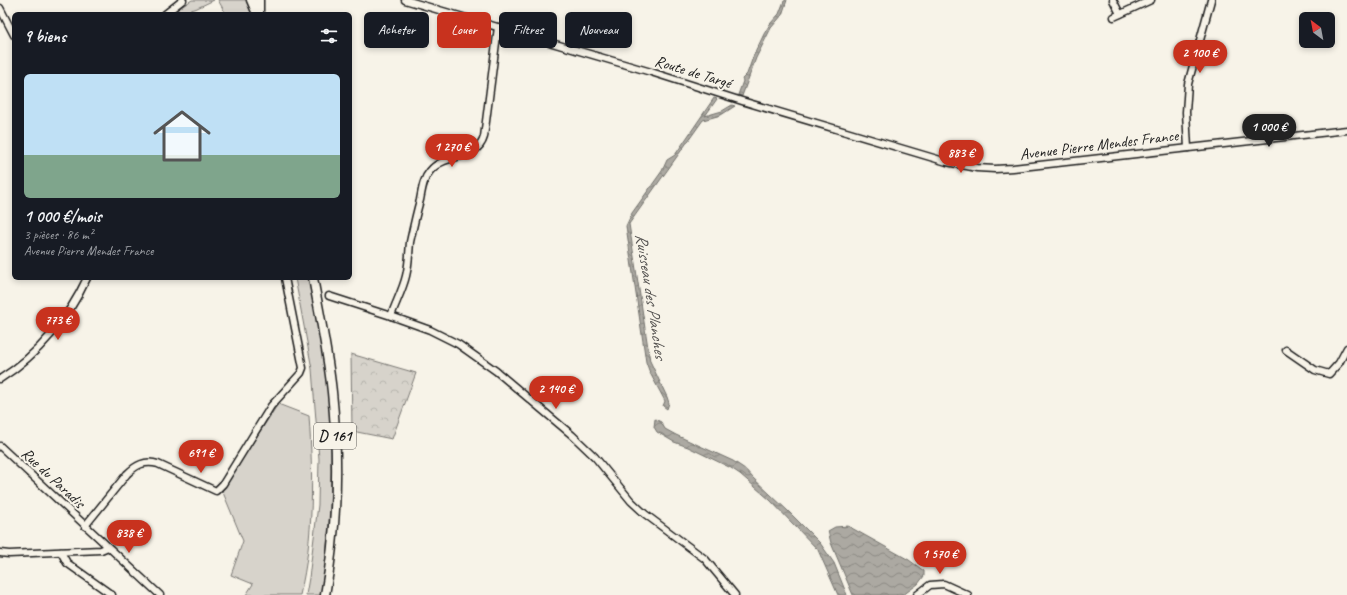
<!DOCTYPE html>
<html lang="fr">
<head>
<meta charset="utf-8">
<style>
	:root { --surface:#171b24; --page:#242831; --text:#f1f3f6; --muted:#9ea1a6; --accent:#c8321e }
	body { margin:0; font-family:Caveat,sans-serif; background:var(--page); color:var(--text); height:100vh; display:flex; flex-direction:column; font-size:15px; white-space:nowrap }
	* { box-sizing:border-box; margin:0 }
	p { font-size:13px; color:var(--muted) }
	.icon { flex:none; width:22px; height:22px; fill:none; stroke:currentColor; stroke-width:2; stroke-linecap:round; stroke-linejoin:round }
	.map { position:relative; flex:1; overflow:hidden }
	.panel { position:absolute; left:12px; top:12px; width:340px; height:268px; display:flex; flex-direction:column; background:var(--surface); border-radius:6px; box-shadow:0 2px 6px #0003 }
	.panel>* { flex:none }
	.guide { position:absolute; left:364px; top:12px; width:380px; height:36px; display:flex; gap:8px }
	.needle { width:26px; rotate:328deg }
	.tools { position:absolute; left:1299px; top:12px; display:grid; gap:8px }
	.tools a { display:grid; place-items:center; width:36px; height:36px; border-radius:6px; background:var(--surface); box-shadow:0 2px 6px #0003; font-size:20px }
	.price { position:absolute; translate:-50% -34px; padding:0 9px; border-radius:14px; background:var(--accent); color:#fff; font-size:13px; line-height:26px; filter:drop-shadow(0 1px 2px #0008) }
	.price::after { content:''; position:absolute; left:50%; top:24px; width:12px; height:9px; margin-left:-6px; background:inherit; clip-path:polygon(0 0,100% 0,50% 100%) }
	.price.active { background:#222; color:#fff }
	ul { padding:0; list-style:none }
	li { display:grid; align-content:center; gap:8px; height:212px; padding:0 12px }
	li span { display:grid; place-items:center; height:124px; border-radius:6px; color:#555 }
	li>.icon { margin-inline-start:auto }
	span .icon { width:72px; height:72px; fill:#fffc; stroke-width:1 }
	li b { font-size:17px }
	h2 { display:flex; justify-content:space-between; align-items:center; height:48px; padding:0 12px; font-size:17px }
	.pill { padding:0 14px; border-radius:6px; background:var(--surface); box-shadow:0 2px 6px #0003; font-size:14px; line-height:36px }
	.pill.active { background:var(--accent); color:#fff }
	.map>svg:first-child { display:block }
	.green { fill:#d7d3cb; stroke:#7a7874 }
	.forest { fill:url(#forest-crowns); stroke:#7a7874 }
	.water { fill:url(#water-waves); stroke:#72716c }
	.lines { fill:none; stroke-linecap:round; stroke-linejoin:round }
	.minor-casing { stroke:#1c1c1c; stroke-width:9 }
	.major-casing { stroke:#1c1c1c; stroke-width:11 }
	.minor { stroke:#f7f3e8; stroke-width:6 }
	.major { stroke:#f7f3e8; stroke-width:8 }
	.labels { text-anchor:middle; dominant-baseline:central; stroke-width:4; stroke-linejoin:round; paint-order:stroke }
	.shield { fill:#f7f3e8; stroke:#5e5c59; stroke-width:1 }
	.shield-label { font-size:15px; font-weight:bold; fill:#1c1c1c }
	.street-label { font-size:16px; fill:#1c1c1c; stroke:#f7f3e8 }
	.water-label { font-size:17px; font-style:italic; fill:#565452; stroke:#f7f3e8 }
</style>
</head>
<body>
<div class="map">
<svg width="1347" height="595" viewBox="0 0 1347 595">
	<defs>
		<pattern id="forest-crowns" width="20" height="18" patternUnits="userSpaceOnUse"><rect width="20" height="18" fill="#d7d3cb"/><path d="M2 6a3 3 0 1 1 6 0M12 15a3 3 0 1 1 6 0" fill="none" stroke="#b8b5ae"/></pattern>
		<pattern id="water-waves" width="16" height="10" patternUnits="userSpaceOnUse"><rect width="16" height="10" fill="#aca9a2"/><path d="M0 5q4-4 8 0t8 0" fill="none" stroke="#8b8983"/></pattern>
	</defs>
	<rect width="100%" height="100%" fill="#f7f3e8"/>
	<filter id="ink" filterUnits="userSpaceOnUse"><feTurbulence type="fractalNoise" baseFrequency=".025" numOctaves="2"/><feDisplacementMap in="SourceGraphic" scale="8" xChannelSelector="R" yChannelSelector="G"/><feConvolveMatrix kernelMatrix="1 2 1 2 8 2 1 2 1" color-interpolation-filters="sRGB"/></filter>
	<g filter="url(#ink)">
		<!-- green -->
		<g class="green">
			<path d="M192 0H214L195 9 177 13 175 11Z"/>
			<path d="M218 0H247L252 14H226Z"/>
			<path d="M295 278H308C317 321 326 364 329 407 334 470 330 533 321 595H306L309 578 318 505 319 459 312 369Z"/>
			<path d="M278 404 309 416C313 476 314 536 300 595H246L253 584 231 575 243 541 222 490Z"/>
		</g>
		<!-- forest -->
		<path class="forest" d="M351 354 416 373 392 439 352 431Z"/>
		<!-- water -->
		<g class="water">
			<path d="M787 0 782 15 771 28 756 58 742 96 738 95 743 81 742 79 747 74 753 57 764 34 770 24 779 14 784 1Z"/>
			<path d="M714 98 717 99 705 116 722 111 732 105 735 106 721 115 703 120 629 224 650 361 667 397 669 403 667 409 663 406 665 401 650 373 646 362 626 226 632 213 662 171 667 160 675 155Z"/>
			<path d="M655 419 661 422 665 429 676 435 733 461 745 469 753 478 788 511 820 543 834 563 847 595H838L818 550 770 500 740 474 731 468 688 447 674 442 657 432 654 427Z"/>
			<path d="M848 526 909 560 924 571V576L918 584 903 595H853L831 543 828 531 835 527Z"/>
		</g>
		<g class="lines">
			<defs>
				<g id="minor">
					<path d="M405 0 651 72 742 101 947 162 977 168 995 169 1013 168 1347 130"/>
					<path d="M1113 0 1120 14"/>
					<path d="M0 8 14 35"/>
					<path d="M165 14 183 0"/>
					<path d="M1114 17 1151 0"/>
					<path d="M1188 148 1186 112 1188 84 1211 0"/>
					<path d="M329 296 391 316 430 330 458 344 496 371 572 435 595 457 631 501 645 514 705 559 735 595"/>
					<path d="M391 316C396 302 403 289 406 276 409 264 409 253 410 242 413 228 416 214 420 200 422 190 423 179 430 171 445 152 477 162 484 137L498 27"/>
					<path d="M1286 350 1315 370 1329 374 1339 363 1347 348"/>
					<path d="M0 379C38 355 68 319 87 278"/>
					<path d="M0 446 160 595"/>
					<path d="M85 526 127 474C136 465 145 460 158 464L216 491 223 484 271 406 301 373 303 368 285 278"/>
					<path d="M61 552 67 563 112 595"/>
					<path d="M0 553 9 554 101 550 108 547"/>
					<path d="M917 595 930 585 944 584 968 595"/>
				</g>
				<g id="major">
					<path d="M251 0 257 14"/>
					<path d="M259 0V14"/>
					<path d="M313 278C320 316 328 354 332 392 339 459 337 529 325 595"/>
				</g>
			</defs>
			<!-- minor casing -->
			<use href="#minor" class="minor-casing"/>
			<!-- major casing -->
			<use href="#major" class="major-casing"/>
			<!-- minor -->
			<use href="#minor" class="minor"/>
			<!-- major -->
			<use href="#major" class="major"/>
		</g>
	</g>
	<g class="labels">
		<!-- shield labels -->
		<rect class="shield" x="314" y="423" width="42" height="26" rx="3"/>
		<g class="shield-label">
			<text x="335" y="436">D 161</text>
		</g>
		<!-- street labels -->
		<g class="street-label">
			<text transform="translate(693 72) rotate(17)">Route de Targé</text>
			<text transform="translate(1099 145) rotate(-7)">Avenue Pierre Mendes France</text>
			<text transform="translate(53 478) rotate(43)">Rue du Paradis</text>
		</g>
		<!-- water labels -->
		<g class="water-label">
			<text transform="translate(651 296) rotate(81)">Ruisseau des Planches</text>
		</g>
	</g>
</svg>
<div class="tools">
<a><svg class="needle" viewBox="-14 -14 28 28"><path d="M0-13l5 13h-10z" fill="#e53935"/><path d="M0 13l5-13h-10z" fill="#9ea1a6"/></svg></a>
</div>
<b class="price" style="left:1200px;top:74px">2 100 €</b>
<b class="price active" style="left:1269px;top:148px">1 000 €</b>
<b class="price" style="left:452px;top:168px">1 270 €</b>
<b class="price" style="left:961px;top:174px">883 €</b>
<b class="price" style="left:58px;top:341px">773 €</b>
<b class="price" style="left:556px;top:410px">2 140 €</b>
<b class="price" style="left:201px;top:474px">691 €</b>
<b class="price" style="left:129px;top:554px">838 €</b>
<b class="price" style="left:940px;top:575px">1 570 €</b>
<div class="guide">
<a class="pill">Acheter</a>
<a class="pill active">Louer</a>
<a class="pill">Filtres</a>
<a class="pill">Nouveau</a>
</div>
<section class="panel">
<h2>9 biens<svg class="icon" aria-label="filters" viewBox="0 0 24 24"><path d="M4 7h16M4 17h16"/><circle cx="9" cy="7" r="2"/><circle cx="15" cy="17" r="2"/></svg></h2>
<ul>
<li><span style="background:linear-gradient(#bfe0f5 65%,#7fa58c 0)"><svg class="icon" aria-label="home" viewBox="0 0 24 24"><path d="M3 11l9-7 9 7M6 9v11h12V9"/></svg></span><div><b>1 000 €/mois</b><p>3 pièces · 86 m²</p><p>Avenue Pierre Mendes France</p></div></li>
</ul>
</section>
</div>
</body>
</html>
